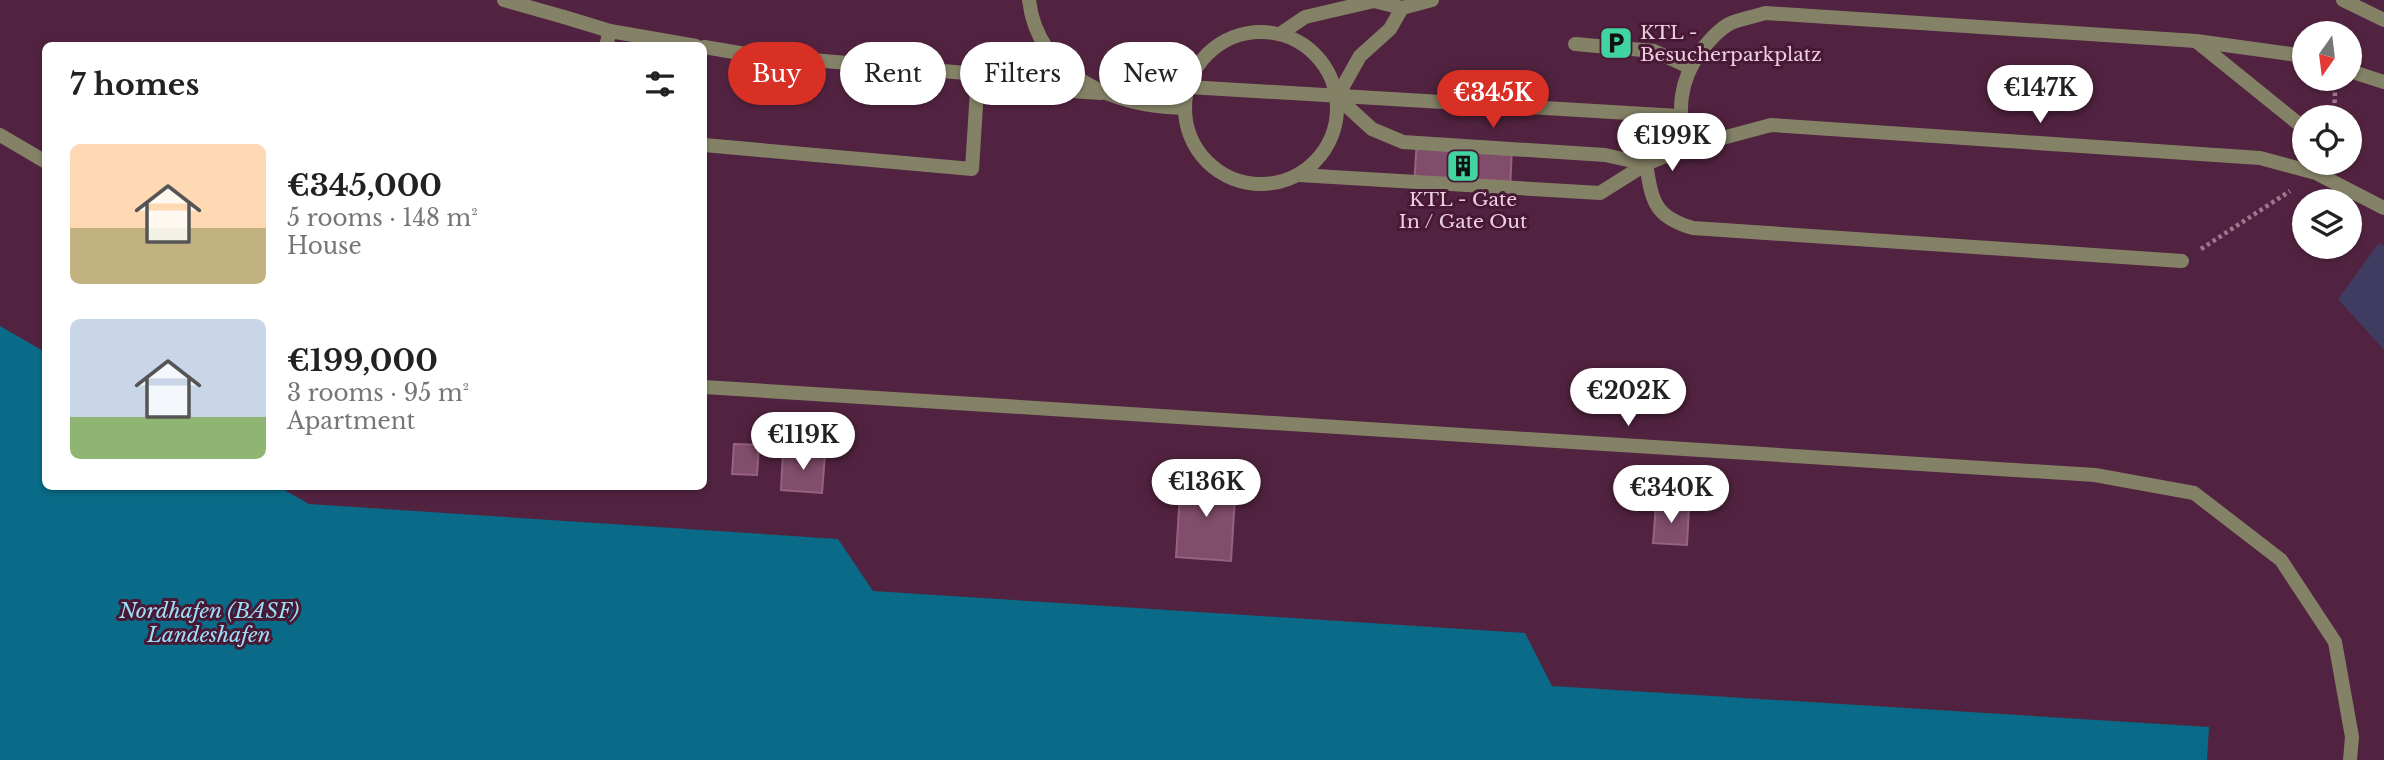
<!DOCTYPE html>
<html lang="en">
<head>
<meta charset="utf-8">
<style>
	:root { --surface:#fff; --page:#f2f2f2; --text:#222; --muted:#767676; --accent:#d93025 }
	body { margin:0; font-family:"Libre Baskerville",serif; background:var(--page); color:var(--text); height:100vh; display:flex; flex-direction:column; font-size:26px; white-space:nowrap }
	* { box-sizing:border-box; margin:0 }
	p { font-size:23px; color:var(--muted) }
	.icon { flex:none; width:38px; height:38px; fill:none; stroke:currentColor; stroke-width:2; stroke-linecap:round; stroke-linejoin:round }
	.map { position:relative; flex:1; overflow:hidden }
	.drawer { position:absolute; left:42px; top:42px; width:665px; height:448px; display:flex; flex-direction:column; background:var(--surface); border-radius:10px; box-shadow:0 2px 5px #0004 }
	.drawer>* { flex:none }
	.hud { position:absolute; left:728px; top:42px; width:665px; height:63px; display:flex; gap:14px }
	.needle { width:46px; rotate:194deg }
	.fabs { position:absolute; left:2292px; top:21px; display:grid; gap:14px }
	.fabs a { display:grid; place-items:center; width:70px; height:70px; border-radius:50%; background:var(--surface); box-shadow:0 2px 5px #0004; font-size:35px }
	.price { position:absolute; translate:-50% -60px; padding:0 16px; border-radius:24px; background:#fff; color:#222; font-size:23px; line-height:46px; filter:drop-shadow(0 2px 4px #0008) }
	.price::after { content:''; position:absolute; left:50%; top:42px; width:21px; height:16px; margin-left:-10px; background:inherit; clip-path:polygon(0 0,100% 0,50% 100%) }
	.price.selected { background:var(--accent); color:#fff }
	ul { padding:0; list-style:none }
	li { display:flex; align-items:center; gap:21px; height:175px; padding:0 28px }
	li span { display:grid; place-items:center; flex:none; width:196px; height:140px; border-radius:10px; color:#555 }
	li>.icon { margin-inline-start:auto }
	span .icon { width:84px; height:84px; fill:#fffc; stroke-width:1 }
	li b { font-size:30px }
	h2 { display:flex; justify-content:space-between; align-items:center; height:84px; padding:0 28px; font-size:30px }
	.chip { padding:0 24px; border-radius:32px; background:var(--surface); box-shadow:0 2px 5px #0004; font-size:24px; line-height:63px }
	.chip.selected { background:var(--accent); color:#fff }
	.map>svg:first-child { display:block }
	.green { fill:#3e3c61 }
	.water { fill:#096b87 }
	.building { fill:#804d6a; stroke:#976280; stroke-width:2 }
	.lines { fill:none; stroke-linecap:round; stroke-linejoin:round }
	.path { stroke:#9f788f; stroke-width:4.5; stroke-dasharray:3.5 3.5; stroke-linecap:butt }
	.service { stroke:#848266; stroke-width:14 }
	.minor { stroke:#848266; stroke-width:14 }
	.labels { text-anchor:middle; dominant-baseline:central; stroke-width:6; stroke-linejoin:round; paint-order:stroke }
	.poi-label { font-size:19px; fill:#edcfdf; stroke:#471935; text-anchor:start }
	.water-label { font-size:21px; font-style:italic; fill:#9fdef7; stroke:#471935 }
</style>
</head>
<body>
<div class="map">
<svg width="2384" height="760" viewBox="0 0 2384 760">
	<rect width="100%" height="100%" fill="#522340"/>
	<!-- green -->
	<path class="green" d="M2379 243 2384 246V350L2338 299Z"/>
	<!-- water -->
	<path class="water" d="M0 326 45 352 46 486 279 487 309 504 838 539 873 591 1525 633 1552 686 2209 727 2207 760H0Z"/>
	<!-- building -->
	<g class="building">
		<path d="M1417 139 1512 146 1510 192 1414 186Z"/>
		<path d="M734 444 759 445 757 475 732 474Z"/>
		<path d="M783 451 825 454 822 493 781 490Z"/>
		<path d="M1181 477 1236 481 1231 561 1176 557Z"/>
		<path d="M1656 505 1689 507 1687 545 1653 543Z"/>
	</g>
	<g class="lines">
		<!-- path -->
		<g class="path">
			<path d="M2334 117 2335 91"/>
			<path d="M2201 249 2290 191"/>
		</g>
		<!-- service -->
		<g class="service">
			<path d="M564 17 610 31 696 46"/>
			<path d="M2196 41 2305 129"/>
			<path d="M1575 44 1654 51 1689 67"/>
			<path d="M606 46 610 31"/>
			<path d="M704 47 752 55 978 74 1041 89 1101 93"/>
			<path d="M1188 87 1679 116"/>
			<path d="M704 145 972 169 978 74"/>
			<path d="M1646 164C1652 201 1654 217 1693 228L2182 261"/>
		</g>
		<!-- minor -->
		<g class="minor">
			<path d="M504 0 564 17"/>
			<path d="M1029 0C1038 77 1117 107 1185 108"/>
			<path d="M2343 0 2384 20"/>
			<path d="M1402 8 1390 29 1360 56 1337 97 1372 129 1403 142 1605 155 1646 164"/>
			<circle cx="1261" cy="108" r="76"/>
			<path d="M1280 34 1305 17 1374 1 1402 8 1432 0"/>
			<path d="M2350 71 2384 82"/>
			<path d="M0 135 46 162"/>
			<path d="M1685 148C1678 111 1678 82 1701 51 1708 42 1718 30 1729 24 1739 19 1754 17 1765 13L2196 41 2305 56"/>
			<path d="M1299 175 1600 193 1646 164 1685 148 1771 125 2260 158 2316 173 2384 208"/>
			<path d="M704 387 2095 475 2194 493 2281 560 2335 642 2352 737 2350 760"/>
		</g>
	</g>
	<!-- icons -->
	<defs>
		<symbol id="parking-square" viewBox="-11 -11 22 22"><rect x="-9" y="-9" width="18" height="18" rx="4" fill="#42d4a0" stroke="#471935"/><path d="M-3.5-5.5H1a3.5 3.5 0 0 1 0 7H-1V5.5H-3.5ZM-1-3.4V-.6H.8a1.4 1.4 0 0 0 0-2.8Z" fill="#111"/></symbol>
		<symbol id="building-square" viewBox="-11 -11 22 22"><rect x="-9" y="-9" width="18" height="18" rx="4" fill="#42d4a0" stroke="#471935"/><path d="M-4-6H4V6H1V3H-1V6H-4ZM-2.5-4.3h1.7v1.8h-1.7ZM.8-4.3h1.7v1.8H.8ZM-2.5-1h1.7V.8h-1.7ZM.8-1h1.7V.8H.8Z" fill="#111"/></symbol>
	</defs>
	<g fill-rule="evenodd">
		<use href="#parking-square" x="1597" y="24" width="38" height="38"/>
		<use href="#building-square" x="1444" y="147" width="38" height="38"/>
	</g>
	<g class="labels">
		<!-- poi labels -->
		<g class="poi-label">
			<text x="1640" y="32">KTL -<tspan x="1640" dy="22">Besucherparkplatz</tspan></text>
			<text x="1463" y="199" text-anchor="middle">KTL - Gate<tspan x="1463" dy="22">In / Gate Out</tspan></text>
		</g>
		<!-- water labels -->
		<g class="water-label">
			<text x="209" y="611">Nordhafen (BASF)<tspan x="209" dy="24">Landeshafen</tspan></text>
		</g>
	</g>
</svg>
<div class="fabs">
<a><svg class="needle" viewBox="-14 -14 28 28"><path d="M0-13l5 13h-10z" fill="#e53935"/><path d="M0 13l5-13h-10z" fill="#767676"/></svg></a>
<a><svg class="icon" aria-label="locate" viewBox="0 0 24 24"><circle cx="12" cy="12" r="6"/><path d="M12 2v4M12 18v4M2 12h4M18 12h4"/></svg></a>
<a><svg class="icon" aria-label="layers" viewBox="0 0 24 24"><path d="M12 4l9 5-9 5-9-5zM3 14l9 5 9-5"/></svg></a>
</div>
<b class="price" style="left:2040px;top:125px">€147K</b>
<b class="price selected" style="left:1493px;top:130px">€345K</b>
<b class="price" style="left:1672px;top:173px">€199K</b>
<b class="price" style="left:1628px;top:428px">€202K</b>
<b class="price" style="left:803px;top:472px">€119K</b>
<b class="price" style="left:1206px;top:519px">€136K</b>
<b class="price" style="left:1671px;top:525px">€340K</b>
<div class="hud">
<a class="chip selected">Buy</a>
<a class="chip">Rent</a>
<a class="chip">Filters</a>
<a class="chip">New</a>
</div>
<section class="drawer">
<h2>7 homes<svg class="icon" aria-label="filters" viewBox="0 0 24 24"><path d="M4 7h16M4 17h16"/><circle cx="9" cy="7" r="2"/><circle cx="15" cy="17" r="2"/></svg></h2>
<ul>
<li><span style="background:linear-gradient(#ffd9b3 60%,#c2b280 0)"><svg class="icon" aria-label="home" viewBox="0 0 24 24"><path d="M3 11l9-7 9 7M6 9v11h12V9"/></svg></span><div><b>€345,000</b><p>5 rooms · 148 m²</p><p>House</p></div></li>
<li><span style="background:linear-gradient(#c9d6e8 70%,#8fb573 0)"><svg class="icon" aria-label="home" viewBox="0 0 24 24"><path d="M3 11l9-7 9 7M6 9v11h12V9"/></svg></span><div><b>€199,000</b><p>3 rooms · 95 m²</p><p>Apartment</p></div></li>
</ul>
</section>
</div>
</body>
</html>
